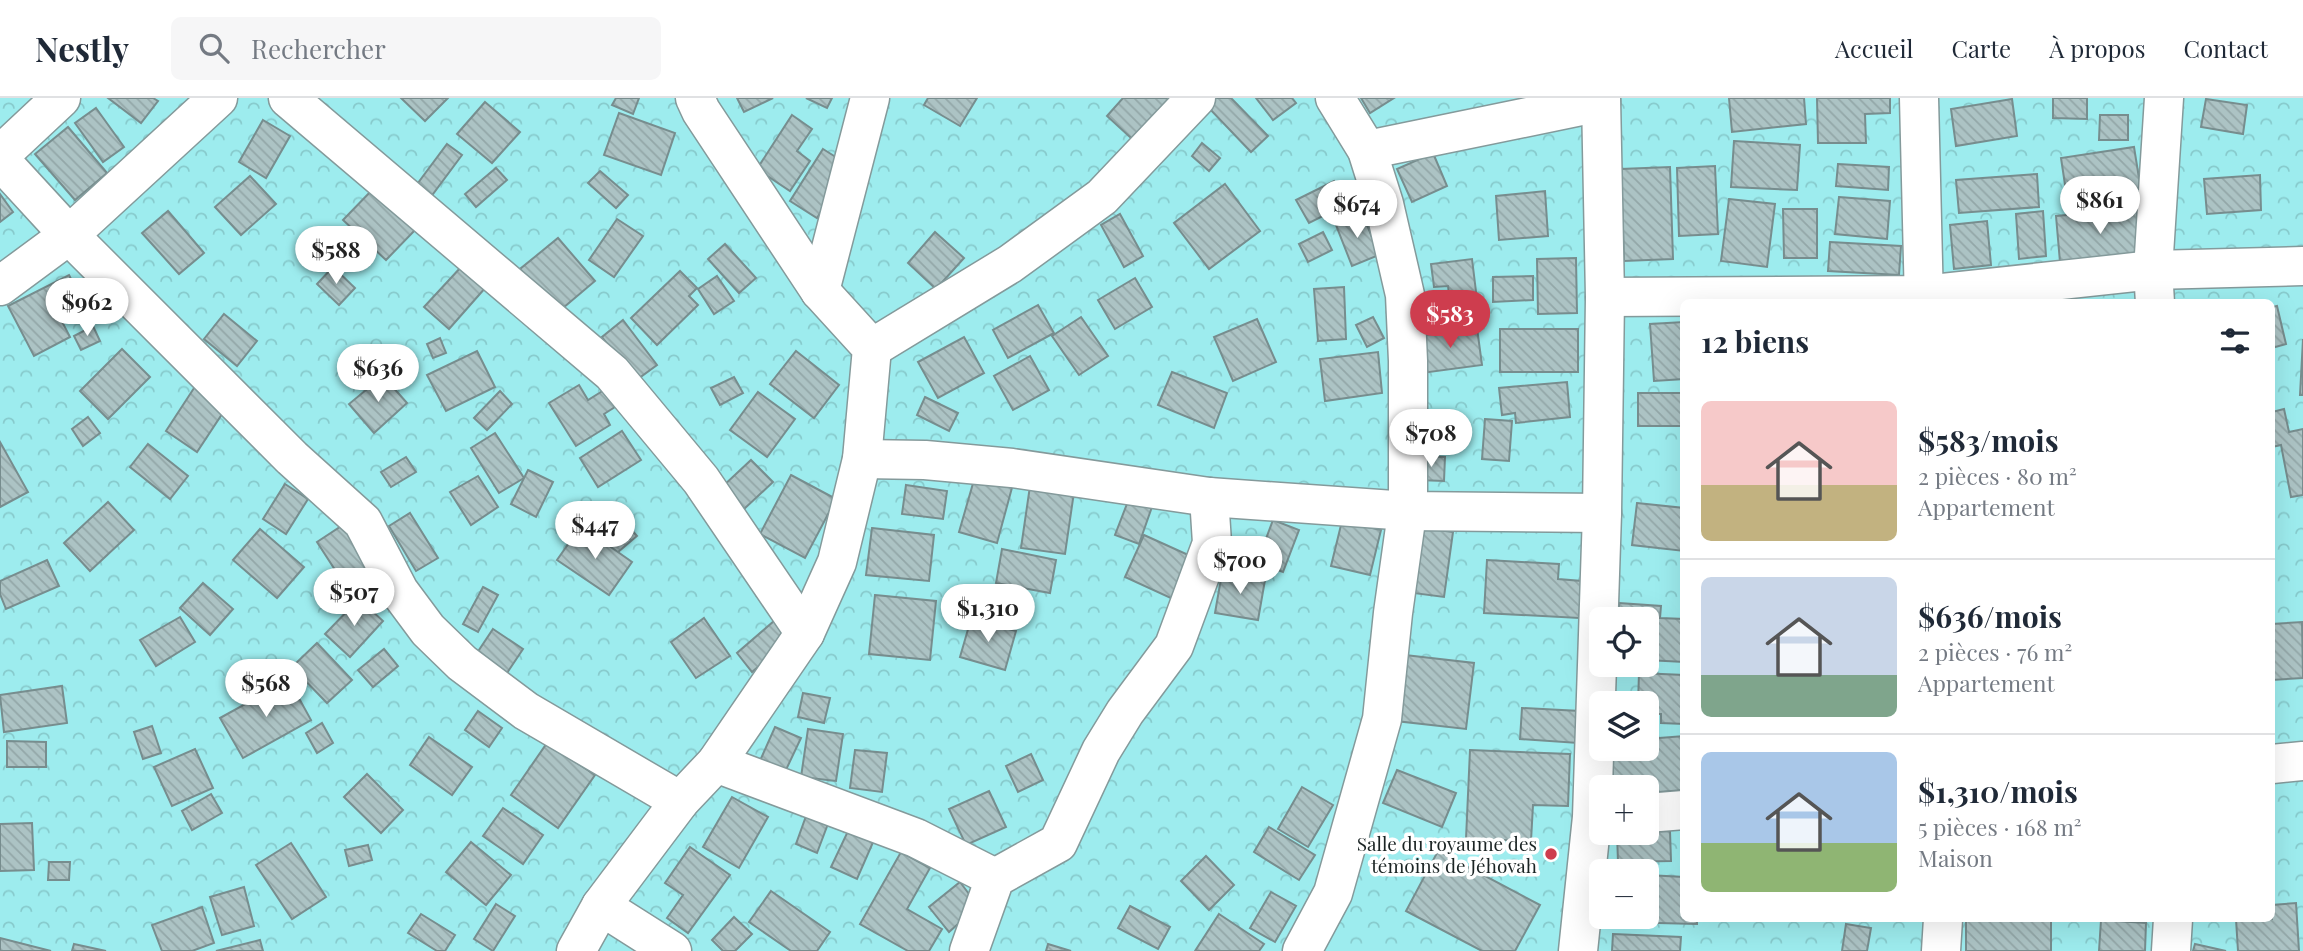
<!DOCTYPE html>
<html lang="fr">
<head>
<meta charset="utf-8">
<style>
	:root { --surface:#fff; --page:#f6f6f7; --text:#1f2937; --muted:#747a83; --line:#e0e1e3; --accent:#ce3d4e }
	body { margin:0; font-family:"Playfair Display",serif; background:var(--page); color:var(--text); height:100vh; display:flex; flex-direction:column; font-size:26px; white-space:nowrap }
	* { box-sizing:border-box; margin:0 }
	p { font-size:23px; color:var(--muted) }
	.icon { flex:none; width:38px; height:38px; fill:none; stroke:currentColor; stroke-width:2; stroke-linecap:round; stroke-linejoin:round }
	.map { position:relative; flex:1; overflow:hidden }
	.drawer { position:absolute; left:1680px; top:201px; width:595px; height:623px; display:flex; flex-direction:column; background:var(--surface); border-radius:10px; box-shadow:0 7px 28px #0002 }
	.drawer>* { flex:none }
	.tools { position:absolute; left:1589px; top:509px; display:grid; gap:14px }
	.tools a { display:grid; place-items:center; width:70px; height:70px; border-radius:10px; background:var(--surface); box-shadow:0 7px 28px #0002; font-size:35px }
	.price { position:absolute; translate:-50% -60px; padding:0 16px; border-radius:24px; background:#fff; color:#222; font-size:23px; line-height:46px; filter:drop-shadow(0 2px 4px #0008) }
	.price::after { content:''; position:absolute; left:50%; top:42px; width:21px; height:16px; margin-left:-10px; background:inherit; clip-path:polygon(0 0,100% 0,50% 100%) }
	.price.selected { background:var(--accent); color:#fff }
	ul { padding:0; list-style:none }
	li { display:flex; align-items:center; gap:21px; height:175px; padding:0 21px }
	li+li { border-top:2px solid var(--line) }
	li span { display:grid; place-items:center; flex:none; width:196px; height:140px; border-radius:10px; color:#555 }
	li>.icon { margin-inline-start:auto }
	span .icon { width:84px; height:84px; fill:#fffc; stroke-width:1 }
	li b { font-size:30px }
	h2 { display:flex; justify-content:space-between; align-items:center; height:84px; padding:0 21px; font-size:30px }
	header { display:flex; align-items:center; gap:42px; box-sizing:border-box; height:98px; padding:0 35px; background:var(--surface); border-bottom:2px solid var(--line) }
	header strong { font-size:33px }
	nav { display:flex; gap:38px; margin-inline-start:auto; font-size:24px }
	.search { width:490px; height:63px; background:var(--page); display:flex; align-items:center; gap:18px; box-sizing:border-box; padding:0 24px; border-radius:10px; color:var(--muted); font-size:26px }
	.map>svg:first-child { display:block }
	.park { fill:url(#park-crowns); fill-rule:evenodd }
	.building { fill:url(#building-back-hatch); stroke:#778d8e; stroke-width:2 }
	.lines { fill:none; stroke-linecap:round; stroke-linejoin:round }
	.minor-casing { stroke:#849a9b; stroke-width:41 }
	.minor { stroke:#fff; stroke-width:38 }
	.poi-dot { fill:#ce3d4e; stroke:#fff; stroke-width:2.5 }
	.labels { text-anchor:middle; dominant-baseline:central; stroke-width:7; stroke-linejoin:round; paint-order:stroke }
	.poi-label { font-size:19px; fill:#1b2424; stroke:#fff; text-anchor:end }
</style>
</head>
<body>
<header>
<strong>Nestly</strong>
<div class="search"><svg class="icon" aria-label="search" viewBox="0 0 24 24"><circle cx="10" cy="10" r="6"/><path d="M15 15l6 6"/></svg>Rechercher</div>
<nav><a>Accueil</a><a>Carte</a><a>À propos</a><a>Contact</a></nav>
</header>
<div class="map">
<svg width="2303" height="853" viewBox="0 0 2303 853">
	<defs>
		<pattern id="park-crowns" width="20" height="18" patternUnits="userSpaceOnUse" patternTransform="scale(1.75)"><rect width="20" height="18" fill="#9decee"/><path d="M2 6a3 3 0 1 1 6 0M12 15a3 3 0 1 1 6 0" fill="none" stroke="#87cacc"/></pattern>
		<pattern id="building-back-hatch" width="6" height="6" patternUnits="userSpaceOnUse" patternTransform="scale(1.75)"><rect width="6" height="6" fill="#acc3c4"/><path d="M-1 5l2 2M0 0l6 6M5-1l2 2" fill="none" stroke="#93a7a8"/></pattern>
	</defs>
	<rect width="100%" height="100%" fill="#f0feff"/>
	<!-- park -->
	<path class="park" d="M0 0H2303V853H0ZM1684 205H2272V821H1684ZM1601 522H1647V567H1601ZM1601 606H1647V651H1601ZM1601 690H1647V735H1601ZM1601 774H1647V819H1601Z"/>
	<!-- building -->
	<g class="building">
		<path d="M108 0H153L158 3 141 25Z"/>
		<path d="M401 0H448L425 23Z"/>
		<path d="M616 0H639L633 16 612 7Z"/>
		<path d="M737 0H773L744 14Z"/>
		<path d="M806 0H832L827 10Z"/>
		<path d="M928 0H977L960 28 924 7Z"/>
		<path d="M1123 0H1182L1142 50 1107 18Z"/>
		<path d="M1212 0H1231L1268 38 1251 54 1206 7Z"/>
		<path d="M1256 0H1292L1296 5 1273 22Z"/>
		<path d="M1361 0H1394L1370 15Z"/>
		<path d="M1729 0H1804L1806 26 1732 34Z"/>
		<path d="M1817 0H1890V15L1865 16 1866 45H1818Z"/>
		<path d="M2053 0H2087V21L2053 20Z"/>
		<path d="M2012 1 2017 38 1956 48 1951 11Z"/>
		<path d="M2206 1 2247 7 2243 36 2201 29Z"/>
		<path d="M485 4 520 34 492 65 457 36Z"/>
		<path d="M96 10 124 49 103 64 75 25Z"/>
		<path d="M619 15 675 35 661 77 604 57Z"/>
		<path d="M792 17 812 31 797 53 810 63 790 93 757 71Z"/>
		<path d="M2100 17H2128V42H2099Z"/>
		<path d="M263 22 290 38 266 80 239 64Z"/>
		<path d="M68 29 107 75 75 102 35 56Z"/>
		<path d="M1734 43 1800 47 1797 92 1731 89Z"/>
		<path d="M1202 45 1220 60 1209 73 1192 58Z"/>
		<path d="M447 46 462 57 430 100 415 89Z"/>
		<path d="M2134 49 2143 105 2115 109 2112 93 2067 100 2061 60Z"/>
		<path d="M823 51 850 68 817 120 790 103Z"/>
		<path d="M1433 55 1447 88 1412 104 1397 71Z"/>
		<path d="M1838 66 1889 69 1888 92 1836 88Z"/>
		<path d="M1715 68 1718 136 1679 138 1677 70Z"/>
		<path d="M1670 69 1673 161 1624 163 1621 71Z"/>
		<path d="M496 70 507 82 476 109 465 96Z"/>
		<path d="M600 73 628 97 616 110 588 85Z"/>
		<path d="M2037 76 2039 109 1959 115 1956 82Z"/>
		<path d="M2260 77 2261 112 2207 116 2204 81Z"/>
		<path d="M250 78 276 106 241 137 215 109Z"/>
		<path d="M1334 83 1345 107 1309 125 1296 102Z"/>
		<path d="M1225 86 1260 133 1209 171 1174 125Z"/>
		<path d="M375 89 417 130 386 162 343 122Z"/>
		<path d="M1545 93 1548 138 1499 142 1496 98Z"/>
		<path d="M0 96 13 114 0 124Z"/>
		<path d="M1839 99 1890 103 1887 141 1835 136Z"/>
		<path d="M1729 101 1775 106 1767 169 1721 163Z"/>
		<path d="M1783 111H1817V160H1784Z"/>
		<path d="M2139 111 2143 158 2060 164 2056 118Z"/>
		<path d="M168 113 204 155 179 176 142 135Z"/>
		<path d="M2043 113 2046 158 2019 161 2016 116Z"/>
		<path d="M1120 116 1143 158 1124 169 1101 127Z"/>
		<path d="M1363 117 1379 157 1352 168 1336 127Z"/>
		<path d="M617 121 643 138 614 179 589 162Z"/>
		<path d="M1987 123 1991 167 1954 171 1950 127Z"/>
		<path d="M935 134 964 160 936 191 908 165Z"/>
		<path d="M1323 134 1332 152 1308 164 1299 146Z"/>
		<path d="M558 140 595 183 557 215 520 171Z"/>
		<path d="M1830 144 1901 148 1899 177 1828 173Z"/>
		<path d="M725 146 756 180 739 195 708 161Z"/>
		<path d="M1576 160 1577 215 1538 216 1537 161Z"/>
		<path d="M1472 161 1480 226 1453 229 1448 188 1434 189 1431 166Z"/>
		<path d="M462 168 486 189 449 231 424 209Z"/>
		<path d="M333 169 355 190 339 207 317 186Z"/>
		<path d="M680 173 697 190 689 198 698 207 657 247 631 220Z"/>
		<path d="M69 177 78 195 54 208 70 239 34 258 8 208Z"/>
		<path d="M717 178 734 203 714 216 698 191Z"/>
		<path d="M1533 178V202L1493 204V179Z"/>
		<path d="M1135 180 1152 209 1115 231 1098 202Z"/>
		<path d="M1344 189 1346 241 1318 243 1314 191Z"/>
		<path d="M1038 207 1054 235 1008 260 993 232Z"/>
		<path d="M2277 208 2286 246 2272 250V209Z"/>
		<path d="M224 216 257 243 237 268 204 241Z"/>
		<path d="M1081 219 1108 258 1079 277 1052 238Z"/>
		<path d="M1373 219 1384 240 1367 249 1356 227Z"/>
		<path d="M1257 221 1276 264 1233 283 1214 239Z"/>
		<path d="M623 222 657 267 635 283 602 239Z"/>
		<path d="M1684 224V281L1654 283 1650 226Z"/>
		<path d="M93 228 100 243 81 252 74 238Z"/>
		<path d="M1477 230 1482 267 1422 275 1417 238Z"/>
		<rect x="1500" y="231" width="78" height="43"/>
		<path d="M964 239 984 275 938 300 918 264Z"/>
		<path d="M440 240 446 255 433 260 427 246Z"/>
		<path d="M2303 241V297H2300Z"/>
		<path d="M122 251 150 279 108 321 80 293Z"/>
		<path d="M477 253 495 289 446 313 427 277Z"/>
		<path d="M796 253 839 287 814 320 770 286Z"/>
		<path d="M1378 254 1382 295 1325 303 1320 261Z"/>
		<path d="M394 258 410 275 399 284 384 267Z"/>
		<path d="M1030 258 1049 292 1013 312 994 278Z"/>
		<path d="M1172 274 1227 295 1214 330 1158 307Z"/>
		<path d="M383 278 407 305 374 335 349 306Z"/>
		<path d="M734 279 743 295 720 307 711 290Z"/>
		<path d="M1567 284 1570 319 1516 325 1515 315 1502 317 1499 290Z"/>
		<path d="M196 287 228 307 197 354 166 333Z"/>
		<path d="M579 287 588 302 604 292 615 309 604 316 610 327 576 348 549 305Z"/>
		<path d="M500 293 512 306 487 332 474 320Z"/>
		<path d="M758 294 795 321 767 359 730 332Z"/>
		<rect x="1638" y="295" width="46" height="33"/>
		<path d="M925 299 958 315 949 333 917 317Z"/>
		<path d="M2284 311 2289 334 2303 331V397L2291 399 2281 347 2272 349V314Z"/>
		<path d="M88 319 100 335 83 348 72 331Z"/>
		<path d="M1485 321 1512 323 1509 363 1482 361Z"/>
		<path d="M622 333 641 362 598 389 580 360Z"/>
		<path d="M495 335 524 380 499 395 471 350Z"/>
		<path d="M0 344 28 394 0 409Z"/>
		<path d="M148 346 188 378 170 401 130 369Z"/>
		<path d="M1419 358 1445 359 1444 383 1418 382Z"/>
		<path d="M406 359 416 374 391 389 381 374Z"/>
		<path d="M751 362 773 384 743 412 722 389Z"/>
		<path d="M528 372 553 384 536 419 511 406Z"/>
		<path d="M976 375 1013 386 997 445 959 434Z"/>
		<path d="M791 377 836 401 805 460 760 436Z"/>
		<path d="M478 378 498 409 471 427 450 394Z"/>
		<path d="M285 386 308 401 286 436 263 421Z"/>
		<path d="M906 387 947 393 943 421 902 416Z"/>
		<path d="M1030 388 1074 394 1065 456 1021 450Z"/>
		<path d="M1130 398 1153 406 1139 446 1115 437Z"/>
		<path d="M108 404 134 432 90 473 64 445Z"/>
		<path d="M1637 405 1684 410V453L1632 447Z"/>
		<path d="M410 415 438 460 416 473 389 428Z"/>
		<path d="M621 420 637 438 611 460 596 442Z"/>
		<path d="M1273 422 1299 432 1283 474 1257 465Z"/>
		<path d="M1342 423 1381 432 1370 477 1331 468Z"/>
		<path d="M346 425 380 480 352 498 317 444Z"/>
		<path d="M581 428 632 464 609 497 557 462Z"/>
		<path d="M1407 428 1453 434 1444 499 1398 493Z"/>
		<path d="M872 430 934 437 929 483 866 477Z"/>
		<path d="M260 431 304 469 277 500 233 462Z"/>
		<path d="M1144 437 1195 460 1175 502 1125 479Z"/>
		<path d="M1002 451 1056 462 1050 495 996 485Z"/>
		<path d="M47 462 59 488 6 511 0 496V483Z"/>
		<path d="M1487 462 1559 466 1558 481 1582 483 1579 520 1484 515Z"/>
		<path d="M1222 475 1265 482 1258 522 1215 515Z"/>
		<path d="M203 485 233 511 210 537 180 510Z"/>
		<path d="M483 489 498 497 478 534 463 526Z"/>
		<path d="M875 497 936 503 930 562 869 556Z"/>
		<path d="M359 501 383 523 350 559 325 536Z"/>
		<path d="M1619 505 1661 508 1660 520 1684 521V564L1647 562V522H1618Z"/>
		<path d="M180 519 195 544 156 568 140 542Z"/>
		<path d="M704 520 730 558 696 580 671 544Z"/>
		<path d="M971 521 1016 533 1005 572 960 559Z"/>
		<path d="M774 523 790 542 752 574 737 555Z"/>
		<path d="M2302 524 2303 580 2272 582V526Z"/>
		<path d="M493 531 523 551 505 578 475 558Z"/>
		<path d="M317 545 352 582 327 605 292 569Z"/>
		<path d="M384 551 398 568 373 589 358 572Z"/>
		<path d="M1405 557 1474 565 1466 631 1396 623Z"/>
		<path d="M1639 575 1684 577V626L1661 625V616H1647V606H1638Z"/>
		<path d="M289 582 311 622 243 660 220 620Z"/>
		<path d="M62 588 67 625 4 634 0 597Z"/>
		<path d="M803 595 830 600 824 625 798 619Z"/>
		<path d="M1522 610 1580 613 1578 645 1520 641Z"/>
		<path d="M478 613 502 630 489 649 465 632Z"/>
		<path d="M322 625 333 645 317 655 306 635Z"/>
		<path d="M152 628 161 655 143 661 134 634Z"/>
		<path d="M775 629 801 640 784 676 759 665Z"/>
		<path d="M808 631 843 636 836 683 801 679Z"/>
		<path d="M1684 638V692L1647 695V690H1614L1611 651H1647V641Z"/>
		<path d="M429 639 472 669 452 697 410 667Z"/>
		<path d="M7 643 46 644V669H7Z"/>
		<path d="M547 645 595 677 558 730 511 697Z"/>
		<path d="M195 651 213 690 172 708 154 669Z"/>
		<path d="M855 652 887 655 882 694 850 690Z"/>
		<path d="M1470 652 1570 656 1568 708 1533 707 1531 743 1466 741Z"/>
		<path d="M1031 656 1043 682 1018 694 1006 668Z"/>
		<path d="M1397 672 1456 695 1442 729 1383 705Z"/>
		<path d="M367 676 403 712 381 735 344 699Z"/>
		<path d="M1302 689 1333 707 1308 749 1278 731Z"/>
		<path d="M989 693 1006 729 966 747 949 711Z"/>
		<path d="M211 696 222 715 192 732 182 713Z"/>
		<path d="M732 699 768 719 739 770 703 749Z"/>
		<path d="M810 707 832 715 817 755 796 746Z"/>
		<path d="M503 710 543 737 523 766 483 738Z"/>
		<path d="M32 725 34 772 0 773V726Z"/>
		<path d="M1269 729 1315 757 1299 782 1254 754Z"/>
		<path d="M849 731 874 742 857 781 831 769Z"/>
		<path d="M1670 733 1671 763 1618 764 1617 735Z"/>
		<path d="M471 744 511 777 486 807 446 774Z"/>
		<path d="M291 745 326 799 292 821 256 767Z"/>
		<path d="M368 747 372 762 349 768 345 752Z"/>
		<path d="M690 749 730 777 688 835 667 820 683 797 665 785Z"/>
		<path d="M1438 753 1540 807 1515 853H1482L1406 813Z"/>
		<path d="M901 754 930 770 907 811 942 831 929 853H908L860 826Z"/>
		<path d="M1206 758 1234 787 1209 812 1181 783Z"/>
		<path d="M49 764H70L69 782H48Z"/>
		<path d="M1647 777 1684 779V821H1697V826L1618 824V819H1647Z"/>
		<path d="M960 784 978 808 949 834 929 809Z"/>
		<path d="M244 789 254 828 222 837 210 799Z"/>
		<path d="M771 793 830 834 817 853H791L749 824Z"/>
		<path d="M1271 794 1296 808 1275 844 1250 830Z"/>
		<path d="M2296 805 2299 853H2238L2236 821H2272V807Z"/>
		<path d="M496 806 515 818 493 853 474 841Z"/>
		<path d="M1130 808 1170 829 1158 851 1118 830Z"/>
		<path d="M202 809 214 845 192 853H162L152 827Z"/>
		<path d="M421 816 455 837 445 853H437L408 835Z"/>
		<path d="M1219 816 1264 846 1259 853H1195Z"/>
		<path d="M734 819 752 836 735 853H723L712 842Z"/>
		<rect x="1966" y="821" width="85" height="32"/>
		<path d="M2101 822 2146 825 2145 853H2099Z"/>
		<path d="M1846 826 1871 830 1867 853H1842Z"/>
		<path d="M1613 836 1681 839 1680 853H1612Z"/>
		<path d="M0 840 51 853H0Z"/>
		<path d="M260 842 263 853H216Z"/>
		<path d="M74 846 106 853H72Z"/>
		<path d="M1048 846 1071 853H1046Z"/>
		<path d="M2195 846 2226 853H2193Z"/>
	</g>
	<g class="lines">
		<defs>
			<g id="minor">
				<path d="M288 0 612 275 701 382 805 535"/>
				<path d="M1919 0 1924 205"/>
				<path d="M1367 52 1601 4"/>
				<path d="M0 57 61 0"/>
				<path d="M0 62 69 137 292 360 363 424 399 493 428 532 462 565 526 613 680 703"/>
				<path d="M0 188 69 137 218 0"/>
				<path d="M820 193 870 0"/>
				<path d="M1605 199 1924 197 2153 172 2303 168"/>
				<path d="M2155 205 2153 172 2164 0"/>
				<path d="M872 250 1010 166 1102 99 1196 0"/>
				<path d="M862 361 925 362 1012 370 1209 399 1408 413 1602 415"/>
				<path d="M716 665 916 740 995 780"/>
				<path d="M2272 666 2303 663"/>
				<path d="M1647 715 1684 712"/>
				<path d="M601 808 672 853"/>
				<path d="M576 853 601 808 680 703 716 665 805 535 837 464 862 361 872 250 820 193 701 13 695 0"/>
				<path d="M969 853 995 780 1058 745 1101 653 1125 614 1174 548 1212 445 1209 399"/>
				<path d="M1302 853 1333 795 1382 621 1393 515 1408 408V263L1405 197 1384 106 1367 52 1335 0"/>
				<path d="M1578 853 1592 719 1602 415 1605 199 1601 0"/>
				<path d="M1941 853 1943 821"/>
				<path d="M2171 853 2173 821"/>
			</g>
		</defs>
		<!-- minor casing -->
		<use href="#minor" class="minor-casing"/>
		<!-- minor -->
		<use href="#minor" class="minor"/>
	</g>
	<!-- markers -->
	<circle class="poi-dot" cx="1551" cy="756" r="7"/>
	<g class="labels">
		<!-- poi labels -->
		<g class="poi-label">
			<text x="1537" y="745">Salle du royaume des<tspan x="1537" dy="22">témoins de Jéhovah</tspan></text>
		</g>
	</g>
</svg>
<div class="tools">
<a><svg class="icon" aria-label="locate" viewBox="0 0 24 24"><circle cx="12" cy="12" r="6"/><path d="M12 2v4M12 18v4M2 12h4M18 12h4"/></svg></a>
<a><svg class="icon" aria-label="layers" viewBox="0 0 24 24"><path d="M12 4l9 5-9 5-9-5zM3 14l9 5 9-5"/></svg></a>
<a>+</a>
<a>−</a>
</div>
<b class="price" style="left:2100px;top:138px">$861</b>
<b class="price" style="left:1357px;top:142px">$674</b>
<b class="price" style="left:336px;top:188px">$588</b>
<b class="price" style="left:87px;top:240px">$962</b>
<b class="price selected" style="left:1450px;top:252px">$583</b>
<b class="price" style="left:378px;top:306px">$636</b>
<b class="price" style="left:1431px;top:371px">$708</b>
<b class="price" style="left:595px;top:463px">$447</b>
<b class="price" style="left:1240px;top:498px">$700</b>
<b class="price" style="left:354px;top:530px">$507</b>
<b class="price" style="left:988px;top:546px">$1,310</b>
<b class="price" style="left:266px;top:621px">$568</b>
<section class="drawer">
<h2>12 biens<svg class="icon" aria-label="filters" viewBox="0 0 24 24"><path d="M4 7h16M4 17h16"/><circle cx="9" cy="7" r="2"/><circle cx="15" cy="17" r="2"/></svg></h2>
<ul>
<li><span style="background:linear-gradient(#f6c9c9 60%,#c2b280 0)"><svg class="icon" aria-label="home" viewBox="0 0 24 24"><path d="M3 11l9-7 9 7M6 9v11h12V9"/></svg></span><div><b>$583/mois</b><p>2 pièces · 80 m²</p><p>Appartement</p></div></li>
<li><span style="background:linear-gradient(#c9d6e8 70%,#7fa58c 0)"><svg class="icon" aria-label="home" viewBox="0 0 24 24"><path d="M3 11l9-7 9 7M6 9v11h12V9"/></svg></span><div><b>$636/mois</b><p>2 pièces · 76 m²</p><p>Appartement</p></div></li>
<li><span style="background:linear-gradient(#a9c7e8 65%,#8fb573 0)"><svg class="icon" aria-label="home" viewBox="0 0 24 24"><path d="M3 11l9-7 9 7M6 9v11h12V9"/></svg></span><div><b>$1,310/mois</b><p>5 pièces · 168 m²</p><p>Maison</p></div></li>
</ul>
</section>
</div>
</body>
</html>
